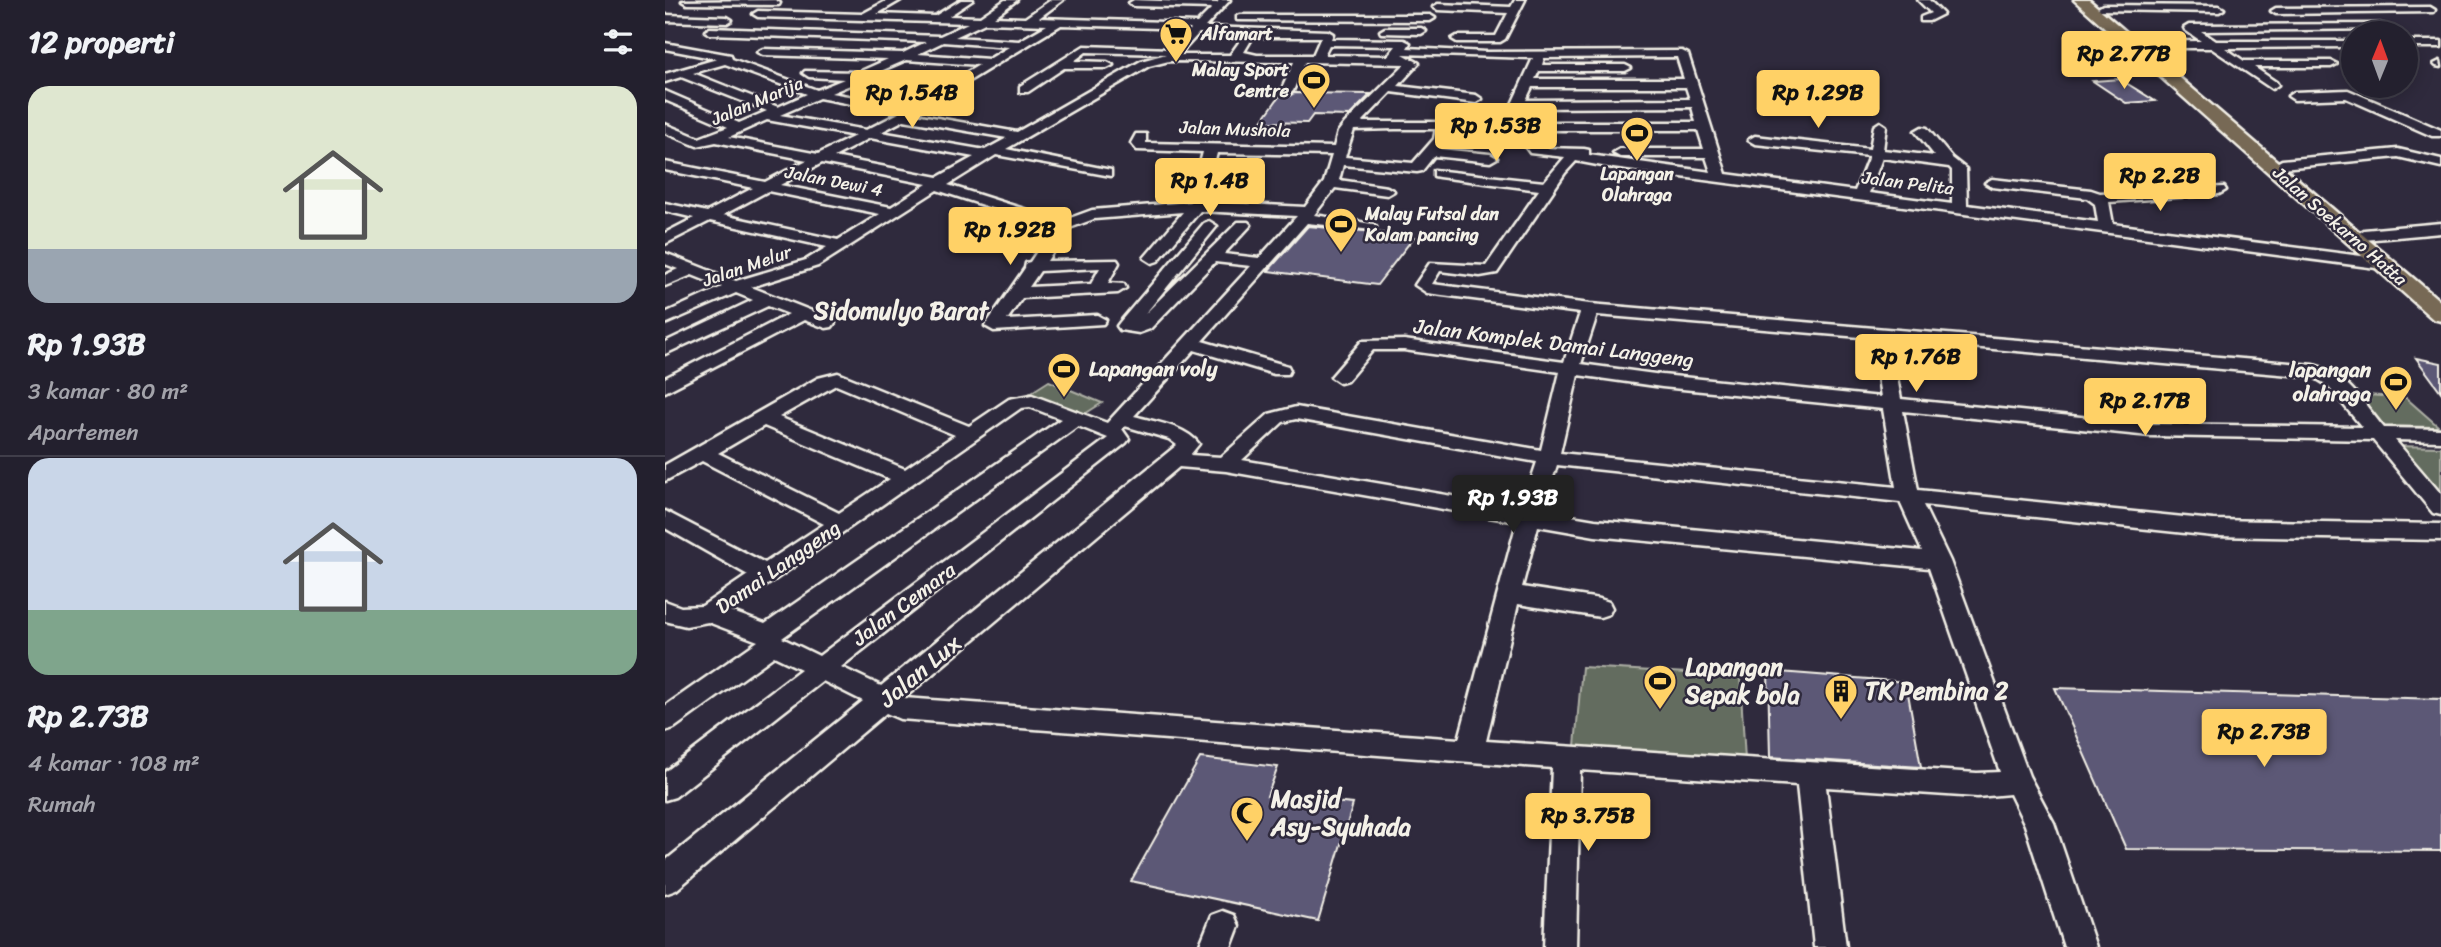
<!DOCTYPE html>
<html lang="id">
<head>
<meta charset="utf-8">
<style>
	:root { --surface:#23202e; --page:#2b2836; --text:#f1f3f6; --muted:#a3a3aa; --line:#403e4a; --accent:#ffd166 }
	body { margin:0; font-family:Sriracha,sans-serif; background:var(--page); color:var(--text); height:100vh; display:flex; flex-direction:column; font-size:26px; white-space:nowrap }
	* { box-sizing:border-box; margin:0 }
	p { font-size:23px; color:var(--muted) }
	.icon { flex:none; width:38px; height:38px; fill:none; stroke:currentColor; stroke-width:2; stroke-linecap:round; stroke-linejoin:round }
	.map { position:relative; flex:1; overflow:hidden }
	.panel { display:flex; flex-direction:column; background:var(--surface); width:665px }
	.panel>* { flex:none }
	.needle { width:46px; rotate:1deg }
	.tools { position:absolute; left:1676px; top:21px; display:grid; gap:14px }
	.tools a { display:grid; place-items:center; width:77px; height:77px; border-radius:50%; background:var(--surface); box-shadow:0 4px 18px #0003,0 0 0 2px var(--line); font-size:35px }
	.price { position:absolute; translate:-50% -60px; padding:0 16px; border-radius:7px; background:var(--accent); color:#111; font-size:23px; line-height:46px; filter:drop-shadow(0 2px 4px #0008) }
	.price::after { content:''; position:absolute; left:50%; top:42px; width:21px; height:16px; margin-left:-10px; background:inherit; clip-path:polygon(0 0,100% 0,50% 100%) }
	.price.current { background:#222; color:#fff }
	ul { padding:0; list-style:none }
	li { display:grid; align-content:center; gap:14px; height:371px; padding:0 28px }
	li+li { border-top:2px solid var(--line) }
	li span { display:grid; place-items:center; height:217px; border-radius:21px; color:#555 }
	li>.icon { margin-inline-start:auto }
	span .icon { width:126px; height:126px; fill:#fffc; stroke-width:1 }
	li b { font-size:30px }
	h2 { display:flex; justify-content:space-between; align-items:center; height:84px; padding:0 28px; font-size:30px }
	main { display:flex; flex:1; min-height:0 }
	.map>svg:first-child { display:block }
	.green { fill:#646c5f; stroke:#acaea4; stroke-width:2 }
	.building { fill:#5b5876; stroke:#f4f1e8; stroke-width:2 }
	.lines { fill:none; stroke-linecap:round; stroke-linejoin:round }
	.minor-casing { stroke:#f4f1e8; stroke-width:5 }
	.major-casing { stroke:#f4f1e8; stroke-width:5 }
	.minor { fill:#2f2a3d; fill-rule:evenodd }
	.major { fill:#776954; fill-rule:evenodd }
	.labels { text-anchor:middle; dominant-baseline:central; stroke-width:5; stroke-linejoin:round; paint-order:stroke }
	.far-poi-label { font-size:18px; font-weight:bold; fill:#f4f1e8; stroke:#2f2a3d; text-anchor:start }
	.far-street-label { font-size:18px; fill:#f4f1e8; stroke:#2f2a3d }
	.street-label { font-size:21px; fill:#f4f1e8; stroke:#2f2a3d }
	.poi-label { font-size:21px; font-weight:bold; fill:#f4f1e8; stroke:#2f2a3d; text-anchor:start }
	.quarter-label { font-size:24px; font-weight:bold; fill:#f4f1e8; stroke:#2f2a3d }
	.near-poi-label { font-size:24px; font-weight:bold; fill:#f4f1e8; stroke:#2f2a3d; text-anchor:start }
	.near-street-label { font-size:24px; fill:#f4f1e8; stroke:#2f2a3d }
</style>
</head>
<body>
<main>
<section class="panel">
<h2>12 properti<svg class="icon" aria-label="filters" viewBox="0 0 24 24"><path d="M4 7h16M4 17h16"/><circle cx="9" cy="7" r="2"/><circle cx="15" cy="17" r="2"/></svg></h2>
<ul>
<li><span style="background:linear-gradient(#dfe7d0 75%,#9aa5b1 0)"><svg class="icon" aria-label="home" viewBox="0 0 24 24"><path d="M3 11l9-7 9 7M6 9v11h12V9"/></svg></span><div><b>Rp 1.93B</b><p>3 kamar · 80 m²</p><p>Apartemen</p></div></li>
<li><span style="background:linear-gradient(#c9d6e8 70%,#7fa58c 0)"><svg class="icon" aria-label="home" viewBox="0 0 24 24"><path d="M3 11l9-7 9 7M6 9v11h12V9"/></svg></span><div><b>Rp 2.73B</b><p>4 kamar · 108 m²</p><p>Rumah</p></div></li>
</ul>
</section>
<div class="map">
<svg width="1776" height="947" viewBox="0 0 1776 947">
	<rect width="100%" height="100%" fill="#2f2a3d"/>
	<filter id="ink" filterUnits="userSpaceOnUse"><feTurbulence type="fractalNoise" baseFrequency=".0143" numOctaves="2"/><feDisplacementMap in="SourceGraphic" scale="14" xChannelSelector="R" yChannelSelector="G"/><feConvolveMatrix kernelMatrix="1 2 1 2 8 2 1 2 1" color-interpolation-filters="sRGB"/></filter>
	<g filter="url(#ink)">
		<!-- green -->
		<g class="green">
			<path d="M384 381 437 403 415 417 362 395Z"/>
			<path d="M1690 394 1741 398 1774 427 1716 426Z"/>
			<path d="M1728 446 1776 447V495Z"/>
			<path d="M917 667 1075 676 1080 760 910 746Z"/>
		</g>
		<!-- building -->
		<g class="building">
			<path d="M1456 79 1458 81 1490 101 1461 103 1428 81Z"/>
			<path d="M629 93 706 94 684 116 648 115 642 123 596 122 616 94 623 97Z"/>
			<path d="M643 226 710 232 749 237 712 285 603 271Z"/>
			<path d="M1751 358 1776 363V392Z"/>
			<path d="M1103 671 1241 682 1256 767 1105 757Z"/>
			<path d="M1390 688 1776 699V851L1461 849Z"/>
			<path d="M535 758 613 767 602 796 688 804 653 921 466 881Z"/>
		</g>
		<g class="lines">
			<defs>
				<g id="minor">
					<path d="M110 0 115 3 114 5 22 4 17 1Z"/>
					<path d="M223 0H236L212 14 270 16 296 0H308L284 16 315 17 340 0H352L329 17 360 18 386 0H398L374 18 532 23 547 8 469 6 464 3 469 0 552 3 554 0H565L540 27 663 31 668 34 666 39 739 40 745 43 742 48 821 52 1017 51 1023 54 1061 174 1190 191 1204 156 1090 144 1083 140 1090 136 1205 149 1209 126 1215 122 1221 126 1218 150 1270 156 1250 131 1257 127 1262 128 1287 158 1301 169 1302 205 1433 222 1430 204 1422 198 1327 187 1320 183 1327 179 1426 190 1435 193 1559 187 1561 190 1554 194 1444 202 1448 224 1719 259 1727 264 1719 269 948 168 911 161 900 173 832 273 815 276 775 271 767 284 925 304 1649 365C1681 373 1699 404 1719 428L1776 429V441L1730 440 1776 494V515L1768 513 1708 440 1485 436 1238 411 1253 490 1548 520 1776 524V540L1548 536 1258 505 1285 561 1364 776 1389 823 1431 947H1399L1360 825 1345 794 1312 797 1161 787 1181 947H1149L1132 785 915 770 911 947H879L887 768 235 719 221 713 11 890 0 894V861L198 701 158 681 10 797 0 800V772L136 669 109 656 9 728 0 731V706L93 641 43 622 21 626 0 621V601L16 607 37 606 83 575 0 528V511L100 563 159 524 37 461 0 481V465L153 378 173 373 304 426 344 399 367 395 442 423 586 266 550 262 485 329 474 333 455 330 452 326 455 322 539 223 544 221 552 226 480 314 573 222H583L586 225 559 254 594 258 632 216 535 211 493 261 487 263 479 258 518 212 429 219 402 229 382 261 452 260 454 263 443 283 459 284 461 288 453 293 357 298 342 320 432 315 441 320 438 324 329 331 320 326 360 268 361 263 365 262 388 228 272 190 153 266 86 287 167 319 170 323 167 327 161 328 139 320 0 392V378L124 314 103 306 0 354V342L88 300 71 293 0 324V313L57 287 27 275 0 286V275L13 269 0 264V253L71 281 141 260 162 247 45 221 0 244V233L29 218 0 211V203L42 212 88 188 0 170V162L100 182 142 160 51 142 32 146 0 133V124L34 138 63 127 0 100V91L74 123 102 111 16 77 0 82V74L52 59 0 49V43L66 55 67 59 152 90 179 79 144 77 138 73 140 71 194 72 223 59 98 55 92 52 98 49 238 53 261 42 45 34 40 31 45 28 275 36 303 23 93 17 88 14 93 11 197 14ZM320 23 382 25 354 41 290 37ZM396 25 526 29 506 49 419 46 355 86V92H363L399 68H442L448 65 442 62 409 61 421 52 501 54 476 61 352 132 250 114ZM534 33 580 34 565 55H514ZM588 37H656L648 55H592L579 52ZM278 42 344 47 324 59 253 54ZM664 45 731 46 723 56 659 55ZM738 54 868 58 847 104 852 122H697L726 92 811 103 817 99 811 95 733 86 754 63ZM1012 57 1019 79H870L874 71H960L966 68 960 65H877L879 58ZM241 60 314 65 245 107 166 93 197 80 250 82V76L246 75 211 73ZM504 61 629 62 616 91 622 95 628 91 640 62 740 64 680 123 673 132 669 147 481 143V134H471L466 143 472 150 538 152 525 202 427 210 397 221 283 185 331 155 446 176V170L341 149 484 66ZM60 64 142 94 113 107 28 73ZM867 87H1021L1025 99 861 100ZM154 98 234 113 201 130 115 115ZM1027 107 1031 122H865L860 108ZM102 120 190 136 153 154 64 137ZM239 120 342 138 320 150 216 132ZM730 129H771L769 139 748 163 680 157 689 130ZM784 129H855L859 145 865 153 900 157 879 182 769 170V176L774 177 874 190 821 266 765 263 750 285 762 293 915 313 899 362 739 340 697 341 666 377 675 383 682 381 708 350H739L895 372 876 450 631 407 604 414 556 457 525 455 534 444C521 426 490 422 469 416L529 350 609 374H623L625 370 623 366 537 341 642 223 708 230 711 227 708 224 649 215 670 188 722 195 729 191 722 187 674 180 678 165 752 172 757 171 769 156 825 162 832 158 825 154 775 149 782 140ZM868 130H1033L1039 149H955L948 153 955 157H1041L1046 172 924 155V150L919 149 877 148 872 144ZM205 138 309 157 273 177 169 157ZM552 153 667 155 659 182 640 207 539 202ZM1217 158 1284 167 1287 170V204L1204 193ZM157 163 262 184 226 207 115 185ZM103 191 215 214 173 240 58 215ZM435 268 426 284 364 287 375 271ZM932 315 1207 338 1216 397 997 375 916 364ZM1225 340 1649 377 1662 385 1697 427 1485 424 1236 399ZM913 375 997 387 1218 409 1231 487 895 453ZM171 385 290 435 240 469 114 417ZM365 407 396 419 100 624 65 611 356 408ZM631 419 872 462 857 508 577 460 618 422ZM99 426 225 479 174 513 53 453ZM413 426 443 438 154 656 117 638ZM460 426 504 439 512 445 216 686 176 667 461 443 464 439 457 429ZM892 465 1235 502 1257 551 930 520 877 511ZM514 467 561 471 852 522 794 739 239 698ZM873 526 930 536 1264 568 1335 772 1312 773 821 741 853 604 935 617 944 614 947 608 944 602 935 599 857 587Z"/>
					<path d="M850 0H860L840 39 835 42H792L787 39 792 36H831L843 13 773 10 768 7 773 4 846 7Z"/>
					<path d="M1253 0H1264L1278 14 1264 21H1256V17L1266 13Z"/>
					<path d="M1438 5 1554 6 1559 9 1554 12 1434 10 1433 8Z"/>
					<path d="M1765 7 1770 10 1769 12 1611 14 1606 11 1611 8Z"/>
					<path d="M0 15 62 17 67 20 62 23 0 21Z"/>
					<path d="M576 15H765L770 18 765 21 572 20V16Z"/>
					<path d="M1715 24 1719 25V29L1536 31 1551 41H1689V47L1560 48 1579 61H1666L1672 64 1666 67H1589L1611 82 1613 85 1607 89 1546 48H1479L1473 45 1479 42 1536 41 1520 30 1519 28 1524 25Z"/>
					<path d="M720 28H756L761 31 756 34 716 33 715 31Z"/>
					<rect x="1741" y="41" width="35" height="6"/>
					<path d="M1775 61 1776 67 1771 66 1769 64Z"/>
					<path d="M1683 90 1776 130V136H1767L1681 98 1629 100 1623 96 1629 92Z"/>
					<path d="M1733 149 1776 159V167L1733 157 1617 168 1610 164 1617 160Z"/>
					<path d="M1776 223V233L1699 240 1691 235 1699 230Z"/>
					<path d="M558 911 569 915 574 926 566 947H534L547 915Z"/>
				</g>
				<path id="major" d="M1409 0H1424L1776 302V321L1768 319Z"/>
			</defs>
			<!-- minor casing -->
			<use href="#minor" class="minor-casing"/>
			<!-- major casing -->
			<use href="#major" class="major-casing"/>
			<!-- minor -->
			<use href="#minor" class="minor"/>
			<!-- major -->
			<use href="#major" class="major"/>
		</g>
	</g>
	<!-- icons -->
	<defs>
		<symbol id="supermarket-pin" viewBox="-11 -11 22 30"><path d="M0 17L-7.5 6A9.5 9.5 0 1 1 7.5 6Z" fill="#ffd166" stroke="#2f2a3d"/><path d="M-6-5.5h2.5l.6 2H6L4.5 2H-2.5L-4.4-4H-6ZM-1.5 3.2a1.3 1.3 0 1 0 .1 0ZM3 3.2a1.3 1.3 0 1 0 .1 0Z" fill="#111"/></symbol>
		<symbol id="stadium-pin" viewBox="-11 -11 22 30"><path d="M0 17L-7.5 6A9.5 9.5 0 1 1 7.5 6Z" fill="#ffd166" stroke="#2f2a3d"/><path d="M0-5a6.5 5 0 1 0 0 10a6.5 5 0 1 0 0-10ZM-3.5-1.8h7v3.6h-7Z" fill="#111"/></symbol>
		<symbol id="building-pin" viewBox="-11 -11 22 30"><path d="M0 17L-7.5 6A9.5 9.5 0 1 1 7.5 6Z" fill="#ffd166" stroke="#2f2a3d"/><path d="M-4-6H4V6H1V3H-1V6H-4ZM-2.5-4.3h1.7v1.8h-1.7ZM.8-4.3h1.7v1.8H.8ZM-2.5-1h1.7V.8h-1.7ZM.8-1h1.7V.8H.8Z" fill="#111"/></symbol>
		<symbol id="mosque-pin" viewBox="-11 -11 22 30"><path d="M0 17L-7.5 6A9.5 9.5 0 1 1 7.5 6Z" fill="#ffd166" stroke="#2f2a3d"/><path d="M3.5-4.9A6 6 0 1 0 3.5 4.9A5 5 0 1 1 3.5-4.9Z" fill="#111"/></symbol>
	</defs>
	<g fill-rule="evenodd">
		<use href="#supermarket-pin" x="492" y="15" width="38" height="52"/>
		<use href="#stadium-pin" x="630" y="61" width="38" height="52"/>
		<use href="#stadium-pin" x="953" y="114" width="38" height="52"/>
		<use href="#stadium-pin" x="657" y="205" width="38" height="52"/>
		<use href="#stadium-pin" x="380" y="350" width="38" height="52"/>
		<use href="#stadium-pin" x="1712" y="363" width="38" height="52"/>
		<use href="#stadium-pin" x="976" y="662" width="38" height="52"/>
		<use href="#building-pin" x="1157" y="672" width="38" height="52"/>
		<use href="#mosque-pin" x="563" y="794" width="38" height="52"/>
	</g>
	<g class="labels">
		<!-- far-poi labels -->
		<g class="far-poi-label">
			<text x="536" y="34">Alfamart</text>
			<text x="624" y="70" text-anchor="end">Malay Sport<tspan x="624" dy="21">Centre</tspan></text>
			<text x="972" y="174" text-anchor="middle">Lapangan<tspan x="972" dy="21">Olahraga</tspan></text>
			<text x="700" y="214">Malay Futsal dan<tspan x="700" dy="21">Kolam pancing</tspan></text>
		</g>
		<!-- far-street labels -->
		<g class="far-street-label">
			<text transform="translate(92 101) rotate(-23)">Jalan Marija</text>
			<text transform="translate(570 129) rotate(2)">Jalan Mushola</text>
			<text transform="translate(169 181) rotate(11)">Jalan Dewi 4</text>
			<text transform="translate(1243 183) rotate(7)">Jalan Pelita</text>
			<text transform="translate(1675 226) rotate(41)">Jalan Soekarno Hatta</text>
			<text transform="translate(82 266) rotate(-19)">Jalan Melur</text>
		</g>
		<!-- street labels -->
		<g class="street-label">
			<text transform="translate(889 343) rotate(7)">Jalan Komplek Damai Langgeng</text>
			<text transform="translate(113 567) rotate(-35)">Damai Langgeng</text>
			<text transform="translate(239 604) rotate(-37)">Jalan Cemara</text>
		</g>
		<!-- poi labels -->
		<g class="poi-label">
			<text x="424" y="369">Lapangan voly</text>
			<text x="1706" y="370" text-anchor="end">lapangan<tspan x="1706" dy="24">olahraga</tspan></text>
		</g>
		<!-- quarter labels -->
		<g class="quarter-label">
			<text x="236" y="311">Sidomulyo Barat</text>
		</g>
		<!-- near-poi labels -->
		<g class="near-poi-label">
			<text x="1020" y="667">Lapangan<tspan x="1020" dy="28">Sepak bola</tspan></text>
			<text x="1200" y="691">TK Pembina 2</text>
			<text x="606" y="799">Masjid<tspan x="606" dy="28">Asy-Syuhada</tspan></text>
		</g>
		<!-- near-street labels -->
		<g class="near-street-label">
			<text transform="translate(255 671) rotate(-40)">Jalan Lux</text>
		</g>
	</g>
</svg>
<div class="tools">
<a><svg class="needle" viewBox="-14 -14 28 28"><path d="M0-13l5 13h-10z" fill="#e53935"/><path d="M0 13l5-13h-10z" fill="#a3a3aa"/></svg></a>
</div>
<b class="price" style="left:1459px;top:91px">Rp 2.77B</b>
<b class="price" style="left:247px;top:130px">Rp 1.54B</b>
<b class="price" style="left:1153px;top:130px">Rp 1.29B</b>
<b class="price" style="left:831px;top:163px">Rp 1.53B</b>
<b class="price" style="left:1495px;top:213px">Rp 2.2B</b>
<b class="price" style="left:545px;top:218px">Rp 1.4B</b>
<b class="price" style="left:345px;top:267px">Rp 1.92B</b>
<b class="price" style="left:1251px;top:394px">Rp 1.76B</b>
<b class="price" style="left:1480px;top:438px">Rp 2.17B</b>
<b class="price current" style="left:848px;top:535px">Rp 1.93B</b>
<b class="price" style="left:1599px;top:769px">Rp 2.73B</b>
<b class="price" style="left:923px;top:853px">Rp 3.75B</b>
</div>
</main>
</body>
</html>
